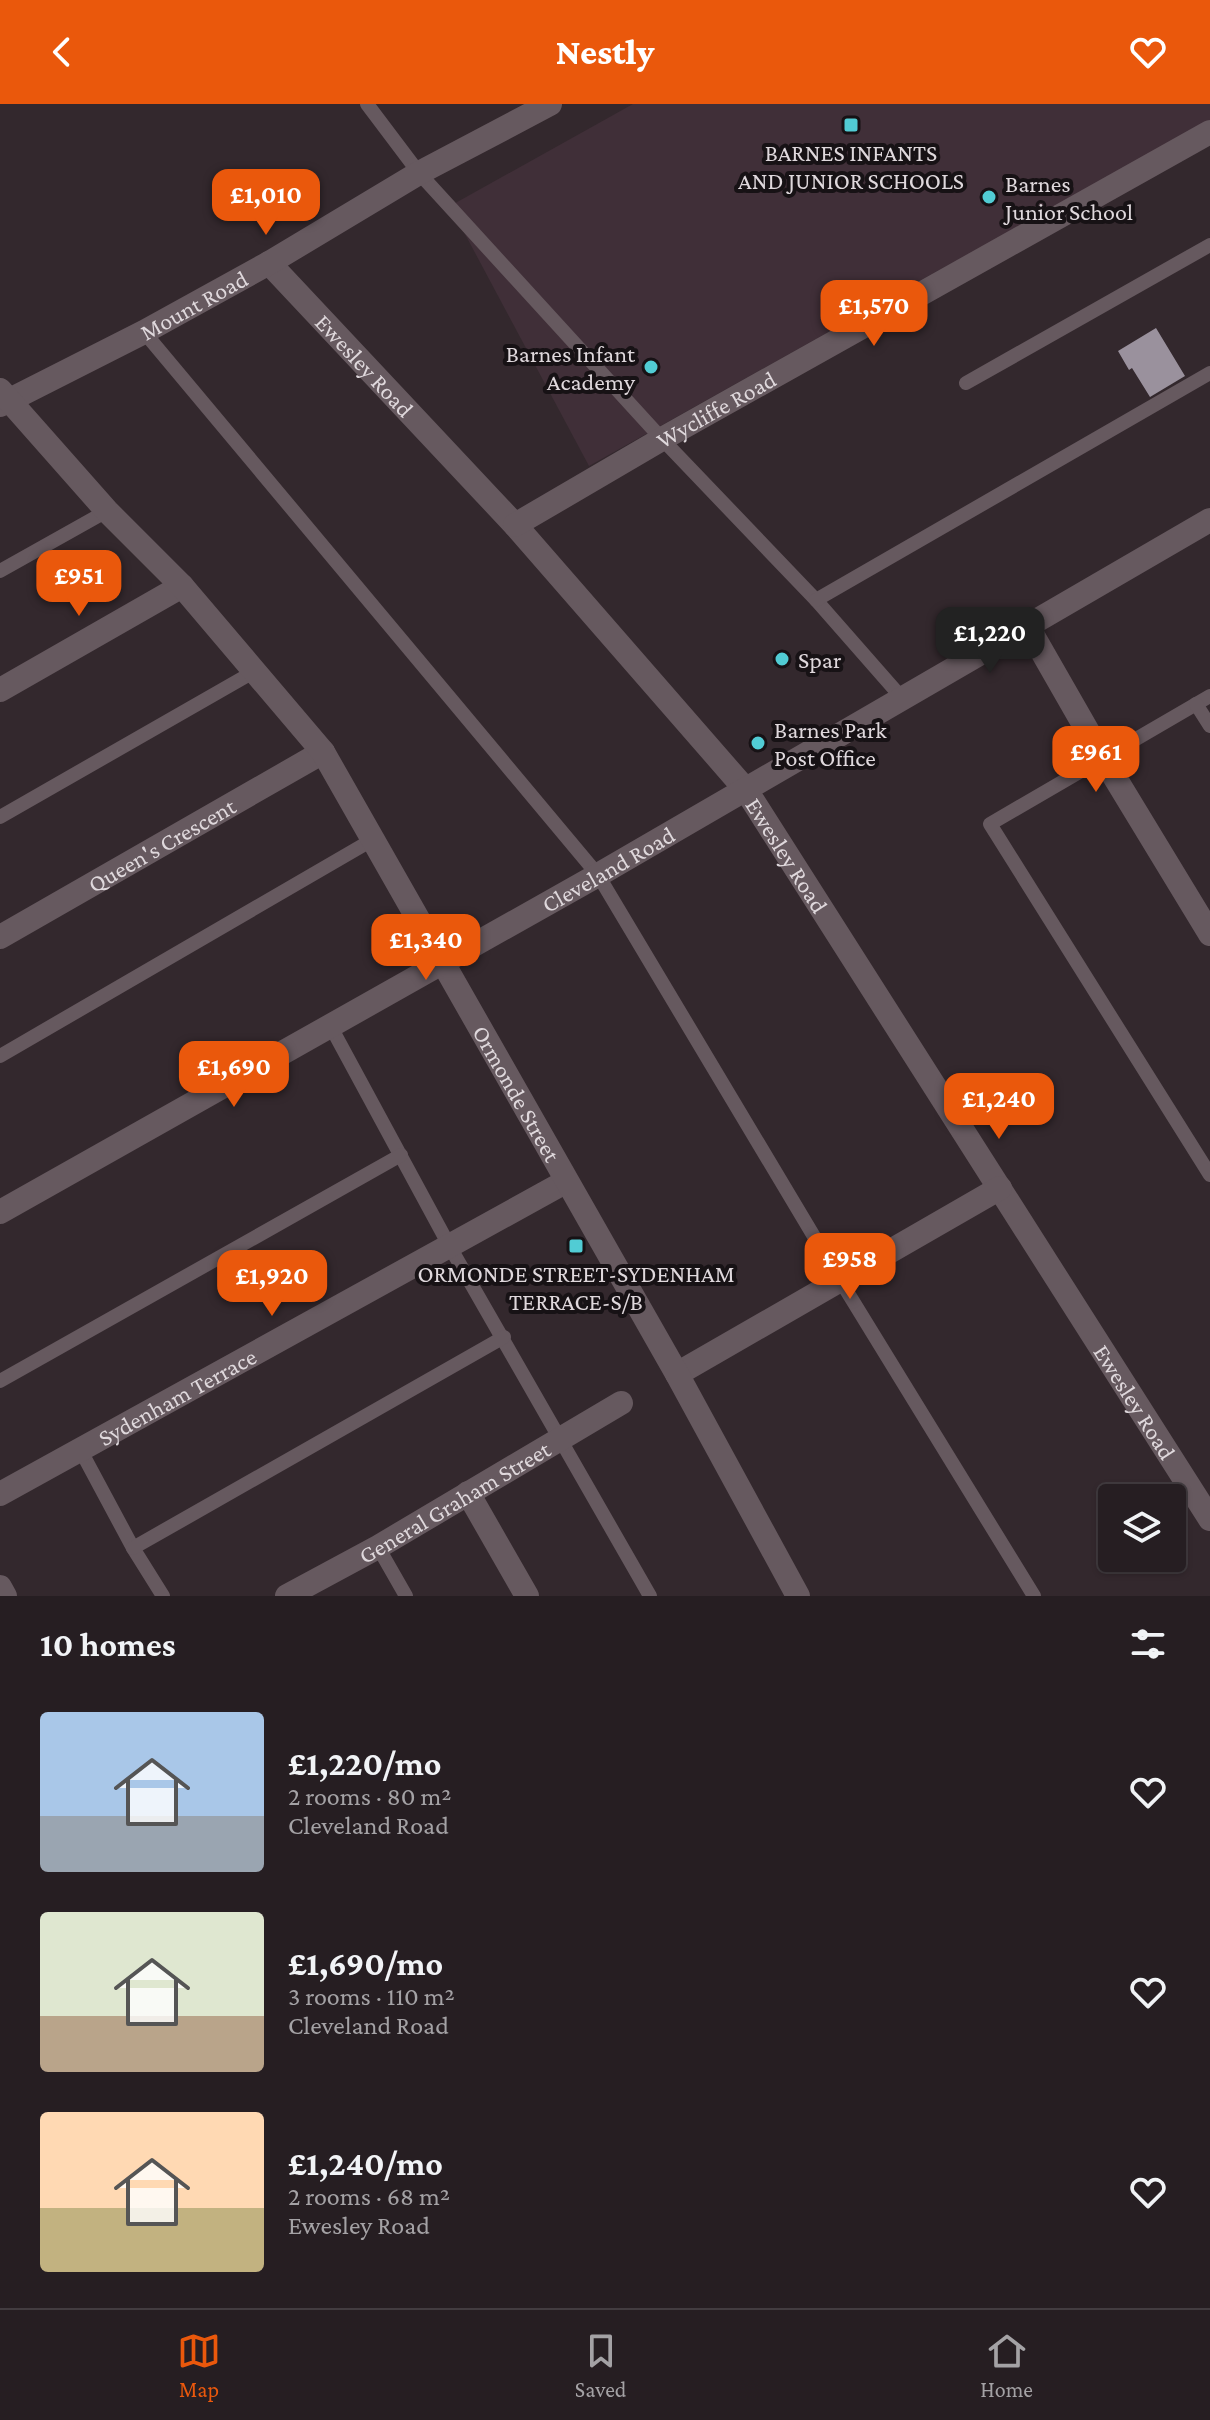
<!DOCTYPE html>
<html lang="en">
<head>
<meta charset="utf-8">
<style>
	:root { --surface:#261e22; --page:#322b2f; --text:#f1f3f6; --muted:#a4a2a5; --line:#423c40; --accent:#ea580c }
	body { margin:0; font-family:"Crimson Pro",serif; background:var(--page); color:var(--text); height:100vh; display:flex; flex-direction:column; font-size:30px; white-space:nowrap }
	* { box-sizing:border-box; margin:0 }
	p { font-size:26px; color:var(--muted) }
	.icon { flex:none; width:44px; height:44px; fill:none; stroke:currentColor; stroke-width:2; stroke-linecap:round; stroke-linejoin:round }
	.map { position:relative; height:1492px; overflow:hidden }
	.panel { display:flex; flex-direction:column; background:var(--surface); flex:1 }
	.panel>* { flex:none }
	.tools { position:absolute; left:1098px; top:1380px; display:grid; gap:16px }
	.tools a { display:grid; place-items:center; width:88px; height:88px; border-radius:8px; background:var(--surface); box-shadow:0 2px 6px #0004,0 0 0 2px var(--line); font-size:40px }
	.price { position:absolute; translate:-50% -68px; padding:0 18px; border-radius:16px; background:var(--accent); color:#fff; font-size:26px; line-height:52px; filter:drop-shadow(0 2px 4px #0008) }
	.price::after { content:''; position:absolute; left:50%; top:48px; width:24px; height:18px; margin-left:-12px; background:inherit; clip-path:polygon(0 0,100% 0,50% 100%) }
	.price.current { background:#222; color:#fff }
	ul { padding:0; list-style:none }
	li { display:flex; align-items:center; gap:24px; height:200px; padding:0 40px }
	li span { display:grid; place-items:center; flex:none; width:224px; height:160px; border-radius:8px; color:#555 }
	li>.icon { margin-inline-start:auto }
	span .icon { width:96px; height:96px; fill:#fffc; stroke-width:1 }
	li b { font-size:34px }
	h2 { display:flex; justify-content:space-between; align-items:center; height:96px; padding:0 40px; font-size:34px }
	header { display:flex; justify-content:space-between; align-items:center; height:104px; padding:0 40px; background:var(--accent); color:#fff; font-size:36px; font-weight:800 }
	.menu { display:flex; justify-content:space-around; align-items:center; height:112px; border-top:2px solid var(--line); background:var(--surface); font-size:22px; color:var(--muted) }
	.menu a { display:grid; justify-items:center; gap:4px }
	.menu .current { color:var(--accent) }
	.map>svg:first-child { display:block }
	.built { fill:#402f38 }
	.building { fill:#9a919d }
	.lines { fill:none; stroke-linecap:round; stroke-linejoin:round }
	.service { stroke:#66595f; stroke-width:14 }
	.minor { stroke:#66595f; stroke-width:24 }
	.tertiary { stroke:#66595f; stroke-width:24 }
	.poi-dot { fill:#51ccd4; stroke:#171215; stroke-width:3 }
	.labels { text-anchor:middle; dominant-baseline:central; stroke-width:8; stroke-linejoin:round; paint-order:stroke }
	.poi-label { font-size:24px; fill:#dfd8dc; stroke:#171215; text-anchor:start }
	.street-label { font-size:24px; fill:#dfd8dc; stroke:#171215 }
</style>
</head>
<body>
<header><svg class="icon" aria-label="back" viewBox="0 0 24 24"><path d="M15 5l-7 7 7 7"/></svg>Nestly<svg class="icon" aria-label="heart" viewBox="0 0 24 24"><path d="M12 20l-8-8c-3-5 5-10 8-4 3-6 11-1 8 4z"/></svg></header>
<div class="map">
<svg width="1210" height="1492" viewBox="0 0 1210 1492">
	<rect width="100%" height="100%" fill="#33282d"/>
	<!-- built -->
	<path class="built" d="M633 0H1210V22L941 165 589 362 450 102Z"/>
	<!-- building -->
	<path class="building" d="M1156 224 1185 272 1150 293 1132 264 1129 266 1118 247Z"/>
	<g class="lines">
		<!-- service -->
		<g class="service">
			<path d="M367 0 419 69 662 335 816 496 902 594"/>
			<path d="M144 228 598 771 840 1176 1034 1492"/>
			<path d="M966 279 1210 141"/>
			<path d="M0 467 107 407"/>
			<path d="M816 496 1210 269"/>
			<path d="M1210 592 990 720 1210 1071"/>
			<path d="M1196 600 1210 622"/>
			<path d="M0 713 255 567"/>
			<path d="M331 923 450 1143 650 1492"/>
			<path d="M0 952 372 736"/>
			<path d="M0 1277 401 1051"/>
			<path d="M81 1347 133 1444 163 1492"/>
			<path d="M378 1443 406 1492"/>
			<path d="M133 1444 504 1233"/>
		</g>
		<!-- minor -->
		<g class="minor">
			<path id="s1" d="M269 159 515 421 746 686 1210 1415"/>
			<path id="s2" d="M0 301 144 228 269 159 419 69 550 0"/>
			<path id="s3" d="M515 421 662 335 1210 28"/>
			<path d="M1028 523 1103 654 1210 830"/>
			<path d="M0 586 182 482"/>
			<path id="s4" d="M0 833 323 648"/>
			<path id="s5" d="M0 1108 598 771 1210 416"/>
			<path d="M677 1270 1000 1084"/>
			<path d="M468 1389 527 1492"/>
			<path id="s6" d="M0 1390 565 1078"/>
			<path d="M0 1483 5 1492"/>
			<path id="s7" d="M287 1492 378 1443 621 1299"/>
		</g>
		<!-- tertiary -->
		<path class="tertiary" id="s8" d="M0 286 107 407 182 482 323 648 677 1270 798 1492"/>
	</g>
	<!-- markers -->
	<g class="poi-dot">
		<rect x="843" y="13" width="16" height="16" rx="4"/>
		<circle cx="989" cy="93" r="8"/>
		<circle cx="651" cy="263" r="8"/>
		<circle cx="782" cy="555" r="8"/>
		<circle cx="758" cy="639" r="8"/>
		<rect x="568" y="1134" width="16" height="16" rx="4"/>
	</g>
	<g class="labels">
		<!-- poi labels -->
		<g class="poi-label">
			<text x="851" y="48" text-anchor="middle">BARNES INFANTS<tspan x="851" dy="28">AND JUNIOR SCHOOLS</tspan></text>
			<text x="1005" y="79">Barnes<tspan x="1005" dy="28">Junior School</tspan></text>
			<text x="635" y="249" text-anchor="end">Barnes Infant<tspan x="635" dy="28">Academy</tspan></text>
			<text x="798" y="555">Spar</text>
			<text x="774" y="625">Barnes Park<tspan x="774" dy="28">Post Office</tspan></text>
			<text x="576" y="1169" text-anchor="middle">ORMONDE STREET-SYDENHAM<tspan x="576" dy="28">TERRACE-S/B</tspan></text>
		</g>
		<!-- street labels -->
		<g class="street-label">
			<text stroke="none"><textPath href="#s2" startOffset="218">Mount Road</textPath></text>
			<text stroke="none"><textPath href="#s1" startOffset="140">Ewesley Road</textPath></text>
			<text stroke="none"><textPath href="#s3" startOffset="232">Wycliffe Road</textPath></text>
			<text stroke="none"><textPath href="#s4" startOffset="186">Queen's Crescent</textPath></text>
			<text stroke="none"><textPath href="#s1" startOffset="788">Ewesley Road</textPath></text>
			<text stroke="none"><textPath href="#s5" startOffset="698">Cleveland Road</textPath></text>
			<text stroke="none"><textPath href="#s8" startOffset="878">Ormonde Street</textPath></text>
			<text stroke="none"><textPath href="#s6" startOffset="202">Sydenham Terrace</textPath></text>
			<text stroke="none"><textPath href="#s1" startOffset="1436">Ewesley Road</textPath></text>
			<text stroke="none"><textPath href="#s7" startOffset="192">General Graham Street</textPath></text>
		</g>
	</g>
</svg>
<div class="tools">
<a><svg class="icon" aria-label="layers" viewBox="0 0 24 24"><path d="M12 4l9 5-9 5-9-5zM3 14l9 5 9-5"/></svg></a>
</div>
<b class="price" style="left:266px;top:133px">£1,010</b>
<b class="price" style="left:874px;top:244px">£1,570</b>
<b class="price" style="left:79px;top:514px">£951</b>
<b class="price current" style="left:990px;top:571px">£1,220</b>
<b class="price" style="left:1096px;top:690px">£961</b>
<b class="price" style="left:426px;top:878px">£1,340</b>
<b class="price" style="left:234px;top:1005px">£1,690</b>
<b class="price" style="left:999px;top:1037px">£1,240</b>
<b class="price" style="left:850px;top:1197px">£958</b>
<b class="price" style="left:272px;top:1214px">£1,920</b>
</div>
<section class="panel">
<h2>10 homes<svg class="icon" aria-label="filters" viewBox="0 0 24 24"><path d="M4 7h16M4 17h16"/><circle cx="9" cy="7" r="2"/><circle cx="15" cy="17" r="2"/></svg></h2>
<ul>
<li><span style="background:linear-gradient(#a9c7e8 65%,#9aa5b1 0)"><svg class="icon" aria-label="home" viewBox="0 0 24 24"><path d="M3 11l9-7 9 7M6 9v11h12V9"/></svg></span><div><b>£1,220/mo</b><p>2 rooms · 80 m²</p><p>Cleveland Road</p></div><svg class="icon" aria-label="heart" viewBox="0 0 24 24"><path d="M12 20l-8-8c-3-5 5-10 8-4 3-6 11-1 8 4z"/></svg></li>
<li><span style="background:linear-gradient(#dfe7d0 65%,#b9a48a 0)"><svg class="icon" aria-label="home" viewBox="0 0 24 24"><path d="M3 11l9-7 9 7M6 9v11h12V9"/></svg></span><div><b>£1,690/mo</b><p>3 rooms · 110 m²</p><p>Cleveland Road</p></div><svg class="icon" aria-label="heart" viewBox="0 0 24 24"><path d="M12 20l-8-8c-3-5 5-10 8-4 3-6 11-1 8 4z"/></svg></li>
<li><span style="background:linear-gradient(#ffd9b3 60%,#c2b280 0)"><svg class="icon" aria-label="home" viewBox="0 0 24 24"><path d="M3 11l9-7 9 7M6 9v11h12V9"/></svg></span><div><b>£1,240/mo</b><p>2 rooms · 68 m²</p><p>Ewesley Road</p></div><svg class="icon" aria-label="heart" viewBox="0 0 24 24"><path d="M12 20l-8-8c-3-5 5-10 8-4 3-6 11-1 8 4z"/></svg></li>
</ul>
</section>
<nav class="menu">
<a class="current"><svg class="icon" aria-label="map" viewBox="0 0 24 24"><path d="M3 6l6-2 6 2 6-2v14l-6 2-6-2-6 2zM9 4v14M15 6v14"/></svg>Map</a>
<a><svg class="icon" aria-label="saved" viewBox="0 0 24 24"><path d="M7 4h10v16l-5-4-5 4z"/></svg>Saved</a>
<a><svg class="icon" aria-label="home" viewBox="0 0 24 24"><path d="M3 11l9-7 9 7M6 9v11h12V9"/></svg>Home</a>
</nav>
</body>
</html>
